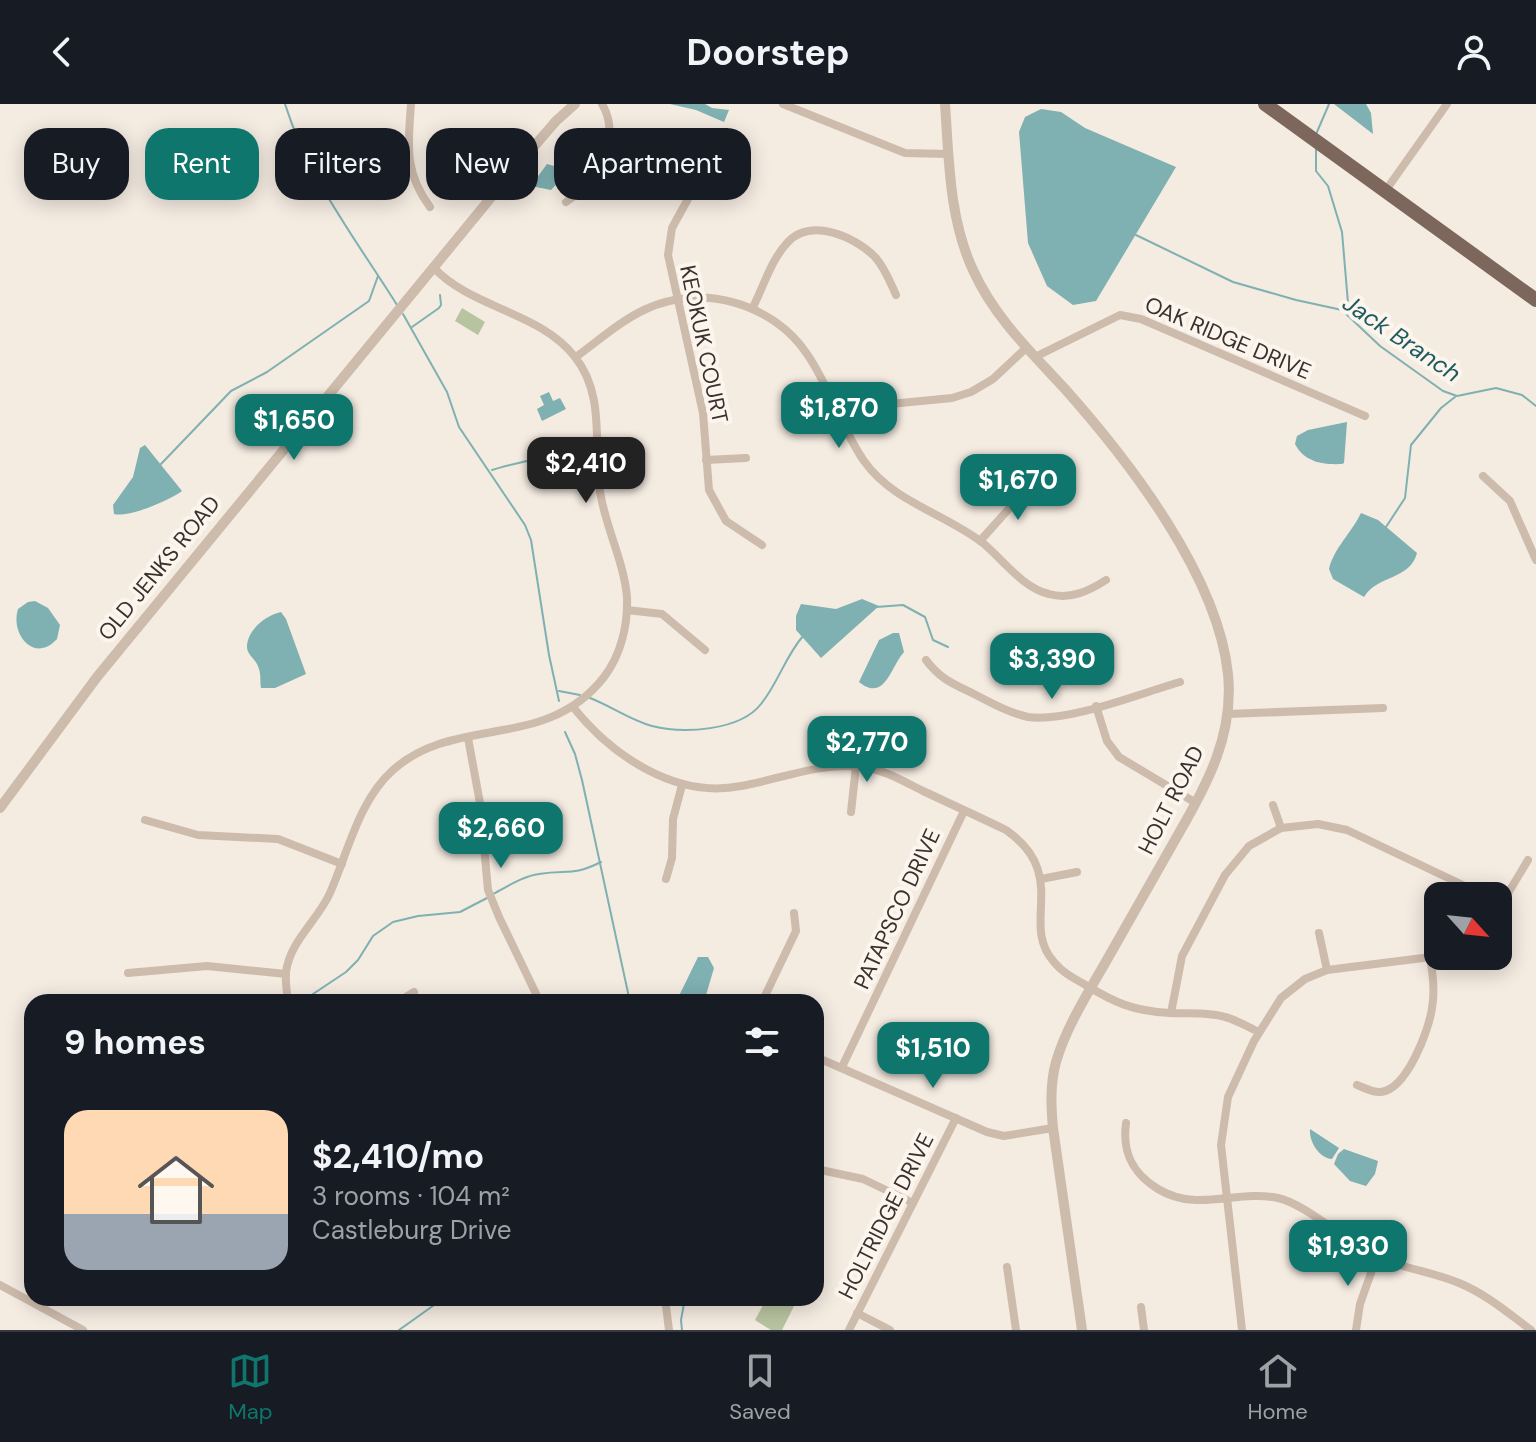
<!DOCTYPE html>
<html lang="en">
<head>
<meta charset="utf-8">
<style>
	:root { --surface:#171b24; --page:#20242c; --text:#f1f3f6; --muted:#9ea1a6; --line:#363941; --accent:#0f766e }
	body { margin:0; font-family:"DM Sans",sans-serif; background:var(--page); color:var(--text); height:100vh; display:flex; flex-direction:column; font-size:30px; white-space:nowrap }
	* { box-sizing:border-box; margin:0 }
	p { font-size:26px; color:var(--muted) }
	.icon { flex:none; width:44px; height:44px; fill:none; stroke:currentColor; stroke-width:2; stroke-linecap:round; stroke-linejoin:round }
	.map { position:relative; flex:1; overflow:hidden }
	.side { position:absolute; left:24px; top:890px; width:800px; height:312px; display:flex; flex-direction:column; background:var(--surface); border-radius:24px; box-shadow:0 4px 20px #0003 }
	.side>* { flex:none }
	.banner { position:absolute; left:24px; top:24px; width:800px; height:72px; display:flex; gap:16px }
	.needle { width:52px; rotate:117deg }
	.controls { position:absolute; left:1424px; top:778px; display:grid; gap:16px }
	.controls a { display:grid; place-items:center; width:88px; height:88px; border-radius:16px; background:var(--surface); box-shadow:0 4px 20px #0003; font-size:40px }
	.price { position:absolute; translate:-50% -68px; padding:0 18px; border-radius:16px; background:var(--accent); color:#fff; font-size:26px; line-height:52px; filter:drop-shadow(0 2px 4px #0008) }
	.price::after { content:''; position:absolute; left:50%; top:48px; width:24px; height:18px; margin-left:-12px; background:inherit; clip-path:polygon(0 0,100% 0,50% 100%) }
	.price.active { background:#222; color:#fff }
	ul { padding:0; list-style:none }
	li { display:flex; align-items:center; gap:24px; height:200px; padding:0 40px }
	li+li { border-top:2px solid var(--line) }
	li span { display:grid; place-items:center; flex:none; width:224px; height:160px; border-radius:24px; color:#555 }
	li>.icon { margin-inline-start:auto }
	span .icon { width:96px; height:96px; fill:#fffc; stroke-width:1 }
	li b { font-size:34px }
	h2 { display:flex; justify-content:space-between; align-items:center; height:96px; padding:0 40px; font-size:34px }
	.chip { padding:0 28px; border-radius:24px; background:var(--surface); box-shadow:0 4px 20px #0003; font-size:28px; line-height:72px }
	.chip.active { background:var(--accent); color:#fff }
	header { display:flex; justify-content:space-between; align-items:center; height:104px; padding:0 40px; background:var(--surface); font-size:36px; font-weight:700 }
	.dock { display:flex; justify-content:space-around; align-items:center; height:112px; border-top:2px solid var(--line); background:var(--surface); font-size:22px; color:var(--muted) }
	.dock a { display:grid; justify-items:center; gap:4px }
	.dock .active { color:var(--accent) }
	.map>svg:first-child { display:block }
	.green { fill:#b8c4a0 }
	.water { fill:#7fb0b2 }
	.lines { fill:none; stroke-linecap:round; stroke-linejoin:round }
	.stream { stroke:#7fb0b2; stroke-width:2 }
	.minor { stroke:#cdbbac; stroke-width:8 }
	.tertiary { stroke:#cdbbac; stroke-width:10 }
	.primary { stroke:#7d675c; stroke-width:14 }
	.labels { text-anchor:middle; dominant-baseline:central; stroke-width:8; stroke-linejoin:round; paint-order:stroke }
	.street-label { font-size:22px; fill:#3b302b; stroke:#fbf5ee }
	.water-label { font-size:24px; font-style:italic; fill:#1f5a5e; stroke:#fbf5ee }
</style>
</head>
<body>
<header><svg class="icon" aria-label="back" viewBox="0 0 24 24"><path d="M15 5l-7 7 7 7"/></svg>Doorstep<svg class="icon" aria-label="person" viewBox="0 0 24 24"><circle cx="12" cy="8" r="4"/><path d="M4 21q1-7 8-7t8 7"/></svg></header>
<div class="map">
<svg width="1536" height="1226" viewBox="0 0 1536 1226">
	<rect width="100%" height="100%" fill="#f4ebe1"/>
	<!-- green -->
	<g class="green">
		<path d="M462 204 485 218 478 231 455 217Z"/>
		<path d="M767 1194H798L782 1226H771L755 1216Z"/>
	</g>
	<!-- water -->
	<g class="water">
		<path d="M670 0H705L712 4 729 6 724 18 696 6Z"/>
		<path d="M1334 0H1366L1371 9 1373 30Z"/>
		<path d="M1041 5 1061 8 1085 24 1176 63 1096 197 1073 201 1047 182 1028 139 1019 28 1025 13Z"/>
		<path d="M547 60 561 64 565 71 551 86 531 82Z"/>
		<path d="M549 288 553 297 560 294 566 305 542 317 537 305 544 301 540 292Z"/>
		<path d="M1347 318 1344 359 1342 360C1323 361 1304 358 1295 340L1297 332 1308 326Z"/>
		<path d="M145 341 182 387C170 396 129 414 114 410L113 401 133 373 140 344Z"/>
		<path d="M1361 409 1378 416 1417 449C1410 476 1377 471 1364 493L1333 475 1329 465C1334 444 1352 428 1361 409Z"/>
		<path d="M862 495 879 502 821 554 796 526V512L801 500 836 505Z"/>
		<path d="M35 497 48 504 60 521 57 535C34 560 10 530 18 505L28 498Z"/>
		<path d="M281 508 286 515 306 570 275 584H261C260 578 261 571 259 565 257 556 247 551 247 543 247 526 266 511 281 508Z"/>
		<path d="M893 529H899L904 548C891 562 885 599 859 578L879 536Z"/>
		<path d="M698 853H708L714 864 704 898H676Z"/>
		<path d="M1310 1025 1339 1044 1332 1055C1319 1054 1309 1038 1310 1025Z"/>
		<path d="M1344 1045 1378 1057 1375 1070 1366 1082 1350 1077 1334 1060 1338 1050Z"/>
	</g>
	<g class="lines">
		<!-- stream -->
		<g class="stream">
			<path d="M285 0C308 74 357 137 397 201"/>
			<path d="M1317 28 1329 0"/>
			<path d="M1316 44V67L1328 82 1342 128 1349 211"/>
			<path d="M1136 131 1233 178 1296 196 1342 206 1380 242 1443 287 1457 292 1496 284 1522 291 1536 302"/>
			<path d="M403 210 447 288 459 323 525 421 531 436 549 551 559 597"/>
			<path d="M412 223 439 204 441 201 440 191"/>
			<path d="M161 360 231 287 267 268 369 197 378 172"/>
			<path d="M492 366C521 357 551 353 579 343"/>
			<path d="M1384 426 1405 394 1411 341 1441 304 1455 293"/>
			<path d="M876 503 903 501 925 513 933 536 948 543"/>
			<path d="M559 587 580 591"/>
			<path d="M590 594C611 602 630 616 652 622 683 630 740 627 761 600 778 579 785 553 803 532"/>
			<path d="M565 628 575 650 582 676 630 898"/>
			<path d="M493 790C507 783 523 772 539 770 568 765 571 773 601 758"/>
			<path d="M301 898 346 868 358 856 373 832 393 818 418 812 460 808 487 794"/>
			<path d="M399 1226 444 1194"/>
			<path d="M682 1226 681 1216 685 1194"/>
		</g>
		<!-- minor -->
		<g class="minor">
			<path d="M411 0C408 41 404 68 430 103"/>
			<path d="M783 0 905 49 949 50"/>
			<path d="M702 79 689 93 672 124 668 151 703 309 709 386 726 417 762 441"/>
			<path d="M1386 86 1447 0"/>
			<path d="M566 98C595 78 623 35 602 0"/>
			<path d="M752 205C763 184 771 156 787 139 810 113 854 132 875 153 885 164 890 178 896 191"/>
			<path d="M576 253C598 237 620 217 646 205 701 179 773 199 807 250 830 283 841 324 864 357 893 398 944 409 983 439 1003 456 1023 484 1049 490 1070 496 1089 487 1106 476"/>
			<path d="M1035 253 1120 211 1141 215 1365 312"/>
			<path d="M843 318 880 301 952 294 971 288 993 275 1026 244"/>
			<path d="M706 356 746 354"/>
			<path d="M1483 372 1510 397 1536 456"/>
			<path d="M980 437 1023 389 1037 377"/>
			<path d="M627 506 662 510 705 546"/>
			<path d="M926 556C941 576 954 580 976 591 993 600 1010 609 1028 613 1067 619 1141 589 1180 578"/>
			<path d="M1096 602 1107 637 1119 653 1196 699"/>
			<path d="M573 603C612 652 676 695 741 682 781 675 820 658 861 663 883 665 903 677 923 687 951 700 979 713 1006 726 1071 772 1019 819 1054 858 1062 868 1073 874 1084 880 1115 899 1133 907 1170 909 1188 910 1208 908 1225 913 1237 916 1248 923 1259 928"/>
			<path d="M1228 610 1383 604"/>
			<path d="M468 634 480 699 488 786 499 813 540 898"/>
			<path d="M1273 701 1281 724"/>
			<path d="M851 708 856 662"/>
			<path d="M145 716 198 731 278 735 342 760"/>
			<path d="M666 775 672 754 673 715 682 681"/>
			<path d="M1041 775 1077 768"/>
			<path d="M1498 806 1528 756"/>
			<path d="M1319 829 1327 866"/>
			<path d="M128 869 207 862 286 870"/>
			<path d="M288 898C287 888 285 877 286 868 290 837 318 816 330 789 348 748 359 696 393 666 455 610 546 648 604 573 621 551 628 521 627 493 624 459 607 426 601 393 592 346 607 293 575 253 539 207 472 205 433 163"/>
			<path d="M398 898 414 888"/>
			<path d="M762 898 796 827 794 809"/>
			<path d="M1171 909 1182 852 1225 771 1249 742 1281 724 1318 720 1347 726 1486 792"/>
			<path d="M816 953 987 1028 1004 1032 1053 1024"/>
			<path d="M842 963 964 707"/>
			<path d="M1357 981C1365 984 1373 989 1381 988 1407 985 1429 926 1432 904 1435 888 1433 870 1430 854"/>
			<path d="M1126 1019C1122 1048 1132 1069 1158 1085 1197 1109 1237 1085 1278 1094 1306 1100 1348 1139 1378 1153 1404 1165 1433 1168 1459 1179 1486 1190 1508 1209 1531 1226"/>
			<path d="M816 1065 863 1075 913 1099"/>
			<path d="M1007 1163 1016 1226"/>
			<path d="M0 1181 83 1226"/>
			<path d="M665 1194 669 1226"/>
			<path d="M1141 1203 1144 1226"/>
			<path d="M857 1209 890 1226"/>
			<path d="M849 1226 956 1014"/>
			<path d="M1242 1226 1221 1041 1228 993 1254 937 1281 894 1305 875 1327 866 1439 852"/>
			<path d="M1356 1226 1360 1200 1377 1152"/>
		</g>
		<!-- tertiary -->
		<g class="tertiary">
			<path d="M945 0C949 55 949 115 973 166 994 213 1031 248 1065 285 1129 357 1218 472 1228 570 1234 630 1208 679 1179 729 1154 773 1129 817 1104 861 1086 892 1066 924 1056 958 1050 980 1051 1002 1053 1024L1082 1226"/>
			<path d="M0 704 97 573 512 68 556 17 575 0"/>
		</g>
		<!-- primary -->
		<path class="primary" d="M1265 0 1536 196"/>
	</g>
	<g class="labels">
		<!-- street labels -->
		<g class="street-label">
			<text transform="translate(1228 234) rotate(23)">OAK RIDGE DRIVE</text>
			<text transform="translate(704 240) rotate(78)">KEOKUK COURT</text>
			<text transform="translate(159 464) rotate(-51)">OLD JENKS ROAD</text>
			<text transform="translate(1171 696) rotate(-63)">HOLT ROAD</text>
			<text transform="translate(897 805) rotate(-65)">PATAPSCO DRIVE</text>
			<text transform="translate(886 1112) rotate(-63)">HOLTRIDGE DRIVE</text>
		</g>
		<!-- water labels -->
		<g class="water-label">
			<text transform="translate(1402 234) rotate(34)">Jack Branch</text>
		</g>
	</g>
</svg>
<div class="controls">
<a><svg class="needle" viewBox="-14 -14 28 28"><path d="M0-13l5 13h-10z" fill="#e53935"/><path d="M0 13l5-13h-10z" fill="#9ea1a6"/></svg></a>
</div>
<b class="price" style="left:839px;top:346px">$1,870</b>
<b class="price" style="left:294px;top:358px">$1,650</b>
<b class="price active" style="left:586px;top:401px">$2,410</b>
<b class="price" style="left:1018px;top:418px">$1,670</b>
<b class="price" style="left:1052px;top:597px">$3,390</b>
<b class="price" style="left:867px;top:680px">$2,770</b>
<b class="price" style="left:501px;top:766px">$2,660</b>
<b class="price" style="left:933px;top:986px">$1,510</b>
<b class="price" style="left:1348px;top:1184px">$1,930</b>
<div class="banner">
<a class="chip">Buy</a>
<a class="chip active">Rent</a>
<a class="chip">Filters</a>
<a class="chip">New</a>
<a class="chip">Apartment</a>
</div>
<section class="side">
<h2>9 homes<svg class="icon" aria-label="filters" viewBox="0 0 24 24"><path d="M4 7h16M4 17h16"/><circle cx="9" cy="7" r="2"/><circle cx="15" cy="17" r="2"/></svg></h2>
<ul>
<li><span style="background:linear-gradient(#ffd9b3 65%,#9aa5b1 0)"><svg class="icon" aria-label="home" viewBox="0 0 24 24"><path d="M3 11l9-7 9 7M6 9v11h12V9"/></svg></span><div><b>$2,410/mo</b><p>3 rooms · 104 m²</p><p>Castleburg Drive</p></div></li>
</ul>
</section>
</div>
<nav class="dock">
<a class="active"><svg class="icon" aria-label="map" viewBox="0 0 24 24"><path d="M3 6l6-2 6 2 6-2v14l-6 2-6-2-6 2zM9 4v14M15 6v14"/></svg>Map</a>
<a><svg class="icon" aria-label="saved" viewBox="0 0 24 24"><path d="M7 4h10v16l-5-4-5 4z"/></svg>Saved</a>
<a><svg class="icon" aria-label="home" viewBox="0 0 24 24"><path d="M3 11l9-7 9 7M6 9v11h12V9"/></svg>Home</a>
</nav>
</body>
</html>
